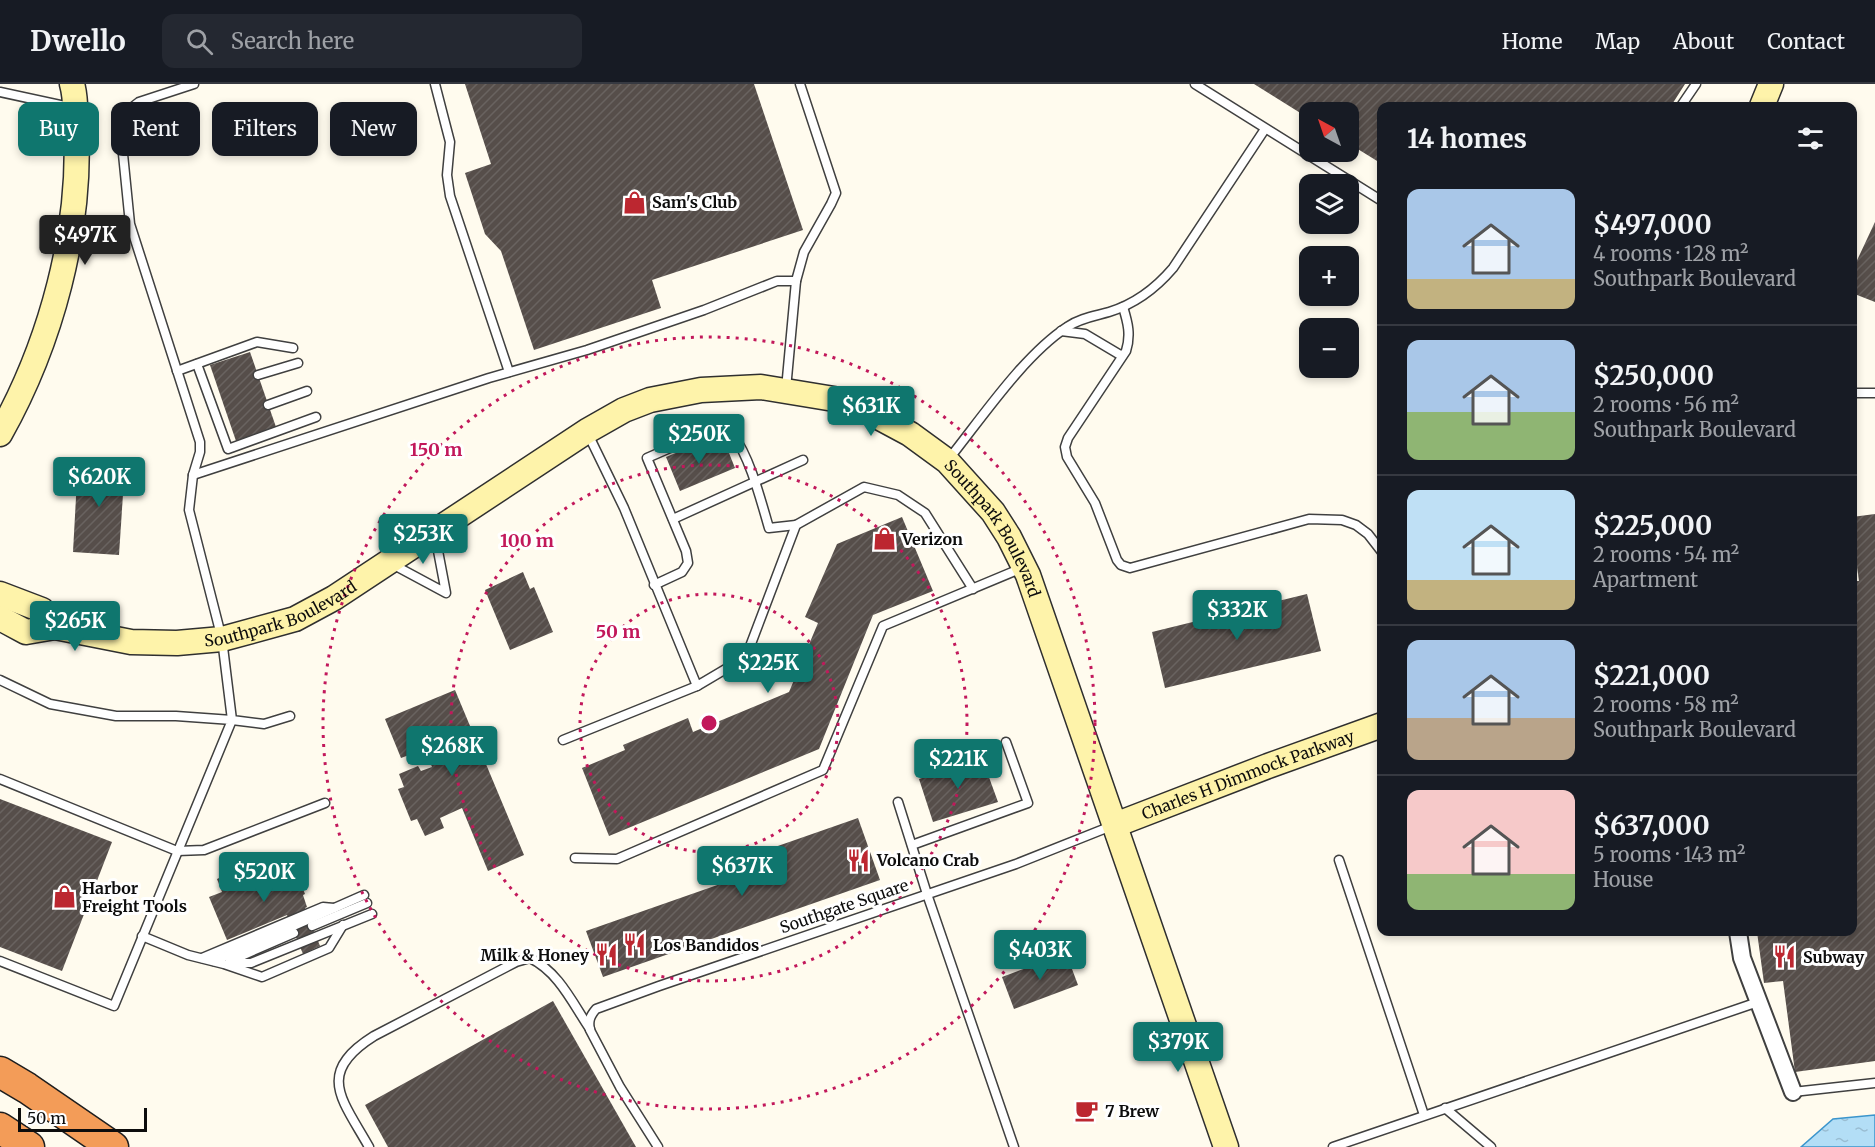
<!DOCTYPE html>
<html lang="en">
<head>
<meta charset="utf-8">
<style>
	:root { --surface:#171b24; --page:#242831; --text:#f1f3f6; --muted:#9ea1a6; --line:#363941; --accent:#0f766e }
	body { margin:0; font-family:Merriweather,serif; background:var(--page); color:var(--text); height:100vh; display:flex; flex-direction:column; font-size:22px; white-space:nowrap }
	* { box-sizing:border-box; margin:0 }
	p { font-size:20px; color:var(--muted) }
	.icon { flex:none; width:33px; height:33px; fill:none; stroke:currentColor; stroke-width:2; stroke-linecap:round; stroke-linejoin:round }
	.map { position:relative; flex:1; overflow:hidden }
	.sheet { position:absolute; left:1377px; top:18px; width:480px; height:834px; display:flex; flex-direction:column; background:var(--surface); border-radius:12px; box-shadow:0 3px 9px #0003 }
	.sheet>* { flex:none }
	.guide { position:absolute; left:18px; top:18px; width:570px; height:54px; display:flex; gap:12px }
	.needle { width:39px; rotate:320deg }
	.controls { position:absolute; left:1299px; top:18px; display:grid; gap:12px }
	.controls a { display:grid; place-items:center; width:60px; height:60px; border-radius:12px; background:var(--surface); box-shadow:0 3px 9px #0003; font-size:30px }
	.scale { position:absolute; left:18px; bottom:15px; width:129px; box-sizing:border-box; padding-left:6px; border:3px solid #0d0d0d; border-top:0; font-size:16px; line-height:21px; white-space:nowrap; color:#0d0d0d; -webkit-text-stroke:4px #fff; paint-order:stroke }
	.price { position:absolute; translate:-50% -51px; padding:0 14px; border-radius:6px; background:var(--accent); color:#fff; font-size:20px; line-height:39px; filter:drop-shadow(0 2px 3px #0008) }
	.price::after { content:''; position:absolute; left:50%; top:36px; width:18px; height:14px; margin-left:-9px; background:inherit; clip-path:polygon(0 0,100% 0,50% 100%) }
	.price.active { background:#222; color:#fff }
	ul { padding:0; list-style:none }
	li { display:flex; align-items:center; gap:18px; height:150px; padding:0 30px }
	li+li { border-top:2px solid var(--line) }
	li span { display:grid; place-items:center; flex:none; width:168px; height:120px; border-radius:12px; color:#555 }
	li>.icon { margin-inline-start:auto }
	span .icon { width:72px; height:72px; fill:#fffc; stroke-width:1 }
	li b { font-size:26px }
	h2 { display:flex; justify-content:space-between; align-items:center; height:72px; padding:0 30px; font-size:26px }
	.pill { padding:0 21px; border-radius:12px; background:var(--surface); box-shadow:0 3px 9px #0003; font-size:21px; line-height:54px }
	.pill.active { background:var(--accent); color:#fff }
	header { display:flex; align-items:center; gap:36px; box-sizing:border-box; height:84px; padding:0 30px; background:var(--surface); border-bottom:2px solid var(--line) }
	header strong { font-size:28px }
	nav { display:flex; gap:33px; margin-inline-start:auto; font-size:21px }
	.search { width:420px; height:54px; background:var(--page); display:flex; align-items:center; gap:15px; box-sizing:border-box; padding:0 21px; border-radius:12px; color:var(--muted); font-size:22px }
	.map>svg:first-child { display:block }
	.water { fill:url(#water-ripples); stroke:#3b95cc; stroke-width:1.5 }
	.building { fill:url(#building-hatch) }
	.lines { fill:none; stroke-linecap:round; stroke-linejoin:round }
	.lane-casing { stroke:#404040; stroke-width:11 }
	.street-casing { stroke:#404040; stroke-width:20 }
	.secondary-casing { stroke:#2f2f2f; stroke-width:27 }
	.highway-casing { stroke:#1e1e1e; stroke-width:33 }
	.lane { stroke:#fff; stroke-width:8 }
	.street { stroke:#fff; stroke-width:16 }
	.secondary { stroke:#fef3aa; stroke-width:24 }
	.highway { stroke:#f39c58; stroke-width:30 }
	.ring { fill:none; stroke:#c2185b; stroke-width:3; stroke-dasharray:3 6 }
	.labels { text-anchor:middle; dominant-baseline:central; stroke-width:6; stroke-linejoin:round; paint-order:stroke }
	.poi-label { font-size:16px; font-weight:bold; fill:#0d0d0d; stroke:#fff; text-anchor:start }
	.street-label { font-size:16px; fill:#0d0d0d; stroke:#fff }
	.centre { fill:#c2185b; stroke:#fff; stroke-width:3 }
	.ring-label { font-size:18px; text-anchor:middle; font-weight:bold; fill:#c2185b; stroke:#fff; stroke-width:6; stroke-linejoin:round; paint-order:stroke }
</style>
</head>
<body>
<header>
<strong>Dwello</strong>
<div class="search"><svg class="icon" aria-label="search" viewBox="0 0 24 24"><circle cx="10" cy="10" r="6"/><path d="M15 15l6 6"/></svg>Search here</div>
<nav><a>Home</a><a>Map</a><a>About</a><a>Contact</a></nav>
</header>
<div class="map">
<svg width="1875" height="1063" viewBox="0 0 1875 1063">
	<defs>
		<pattern id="water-ripples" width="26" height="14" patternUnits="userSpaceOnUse" patternTransform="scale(1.5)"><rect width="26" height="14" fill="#b3def6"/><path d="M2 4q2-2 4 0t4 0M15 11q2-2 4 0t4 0" fill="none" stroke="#99bdd2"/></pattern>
		<pattern id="building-hatch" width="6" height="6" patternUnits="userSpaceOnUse" patternTransform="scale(1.5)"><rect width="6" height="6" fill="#564e4a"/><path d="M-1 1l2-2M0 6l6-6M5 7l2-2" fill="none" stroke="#696360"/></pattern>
	</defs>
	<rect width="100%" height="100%" fill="#fffbee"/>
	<!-- water -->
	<path class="water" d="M1875 1031V1063H1801L1833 1035Z"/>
	<!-- building -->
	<g class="building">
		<path d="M465 0H754L803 146 652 196 661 224 534 266 501 167 485 150 465 89 491 80Z"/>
		<path d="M1254 0H1685L1671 22H1382V80L1348 59V28H1310V35Z"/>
		<path d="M1875 138V218L1852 209V187Z"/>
		<path d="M250 268 276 343 236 357 210 281Z"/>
		<path d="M725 359 735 384 680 407 666 373 678 368 677 365 686 361 687 364 694 361 698 370Z"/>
		<path d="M78 377 125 380 119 471 73 468Z"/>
		<path d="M1875 430V977L1795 988 1783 897 1764 899 1757 848H1852V497H1859L1852 448V433Z"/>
		<path d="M902 433 933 507 873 531 819 665 609 752 582 684 625 666 623 661 688 634 693 648 789 608 818 539 805 533 837 460Z"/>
		<path d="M523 488 530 505 534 503 553 548 510 566 485 506Z"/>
		<path d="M1307 510 1321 567 1165 604 1152 548Z"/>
		<path d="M455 606 524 771 488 787 462 724 440 734 444 744 425 752 417 735 411 737 398 705 404 703 399 690 418 682 421 687 432 683 425 665 401 674 385 635Z"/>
		<path d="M982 674 998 718 933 738 919 695Z"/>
		<path d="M0 715 112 758 62 887 0 863Z"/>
		<path d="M858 734 880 796 603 893 586 847 726 798 720 782Z"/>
		<path d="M285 774 295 791 297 790 305 810 303 811 307 823 305 824 320 862 303 870 287 831 227 856 209 813 222 808 217 795 243 783 249 797 268 789 265 783Z"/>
		<path d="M1066 869 1078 901 1014 925 1002 893Z"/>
		<path d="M553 917 636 1063H388L365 1021Z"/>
	</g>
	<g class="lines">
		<defs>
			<g id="lane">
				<path d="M194 0 139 18 130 25 126 40 123 70 130 140 200 358V368L193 391 189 426 222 555 232 636 264 640 290 632"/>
				<path d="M435 0 450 58 447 91 450 112 509 288"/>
				<path d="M1195 0 1382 117"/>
				<path d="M0 8 74 24"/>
				<path d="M1681 22 1696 0"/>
				<path d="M1123 223C1128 239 1131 251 1126 267L1068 354 1065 363 1067 373 1095 419 1117 476 1121 481 1130 484 1309 435 1342 436 1356 441 1368 450 1382 468"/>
				<path d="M1061 247 1085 250 1122 272"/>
				<path d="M197 280 228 365 316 333"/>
				<path d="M177 287 257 258 293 264"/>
				<path d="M258 291 298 279"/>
				<path d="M786 305 796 197 804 168 831 120 836 109 800 0"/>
				<path d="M1852 309H1875"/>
				<path d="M268 321 307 307"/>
				<path d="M587 348 624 424 697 602"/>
				<path d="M948 376C981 335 1023 272 1067 243 1080 234 1095 232 1109 228 1135 220 1156 204 1173 184L1265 45"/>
				<path d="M193 391 489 294 587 266 704 226 777 197H796"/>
				<path d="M673 435 803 376"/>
				<path d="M392 480 446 509 435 451"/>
				<path d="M654 501 682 488 688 479 686 467 647 374 686 357 733 351C750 373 761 417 769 444L796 441"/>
				<path d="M0 596 50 620 116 632H176L232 636 114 922 0 877"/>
				<path d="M563 656 697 602 746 573 796 441 864 403 898 411 925 429 973 505"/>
				<path d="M0 695 177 767 204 766 325 719"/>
				<path d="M898 718 927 810 1014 1063"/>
				<path d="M912 761 1028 719 1006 658"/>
				<path d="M575 774 617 775 823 686 883 542 1022 484"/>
				<path d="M1339 776 1424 1031"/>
				<path d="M312 842 367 819"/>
				<path d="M142 852 188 871 224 880 262 893 329 864 343 841"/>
				<path d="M202 874 323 823 334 824"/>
				<path d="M214 877 364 811"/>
				<path d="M230 877 294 849"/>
				<path d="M230 879H251L372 830"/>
				<path d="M1793 1008 1875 999"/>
				<path d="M1445 1024 1491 1063"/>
				<path d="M369 1063C342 1015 315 989 374 952L516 878 530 874C559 888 573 920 590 945"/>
				<path d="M658 1063 620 1003 590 946C588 937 590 932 596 925L659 902 1016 780 1114 741"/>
				<path d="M1333 1063 1758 918"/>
			</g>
			<path id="street" d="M1738 848 1742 874 1793 1008"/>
			<g id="secondary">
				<path d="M1762 22 1771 0"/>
				<path d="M0 350C51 259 82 146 76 41 75 28 76 13 72 0"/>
				<path d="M0 510 42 526 55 543"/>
				<path id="s1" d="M0 534 26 548 55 543 131 558 177 559 222 555 295 535 334 514 587 347 624 326 650 316 701 306 761 303 834 315 869 328 910 350 947 377 993 428 1009 453 1028 491 1226 1063"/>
				<path id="s2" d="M1115 741 1268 682 1382 641"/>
			</g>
			<g id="highway">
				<path d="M0 988 27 1004 113 1063"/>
				<path d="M0 1044 29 1063"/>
			</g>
		</defs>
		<!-- lane casing -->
		<use href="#lane" class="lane-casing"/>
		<!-- street casing -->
		<use href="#street" class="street-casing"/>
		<!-- secondary casing -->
		<use href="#secondary" class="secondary-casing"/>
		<!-- highway casing -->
		<use href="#highway" class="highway-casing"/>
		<!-- lane -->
		<use href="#lane" class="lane"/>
		<!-- street -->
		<use href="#street" class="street"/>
		<!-- secondary -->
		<use href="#secondary" class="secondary"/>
		<!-- highway -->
		<use href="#highway" class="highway"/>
	</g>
	<!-- distance rings -->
	<g class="ring">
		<circle cx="709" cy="639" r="129"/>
		<circle cx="709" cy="639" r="258"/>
		<circle cx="709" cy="639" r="386"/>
	</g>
	<!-- icons -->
	<defs>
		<symbol id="shop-bare" viewBox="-9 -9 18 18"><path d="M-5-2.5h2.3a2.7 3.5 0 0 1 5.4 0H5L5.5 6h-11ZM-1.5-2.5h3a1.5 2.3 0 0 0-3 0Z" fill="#bc2730" stroke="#fff" stroke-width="2.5" paint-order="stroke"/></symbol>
		<symbol id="restaurant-bare" viewBox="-9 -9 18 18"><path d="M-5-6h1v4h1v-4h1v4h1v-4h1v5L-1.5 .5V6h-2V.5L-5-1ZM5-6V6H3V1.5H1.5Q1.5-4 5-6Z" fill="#bc2730" stroke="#fff" stroke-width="2.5" paint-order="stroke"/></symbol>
		<symbol id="cafe-bare" viewBox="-9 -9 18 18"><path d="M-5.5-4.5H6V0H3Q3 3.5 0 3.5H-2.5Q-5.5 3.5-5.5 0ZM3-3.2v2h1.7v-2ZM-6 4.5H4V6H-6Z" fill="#bc2730" stroke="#fff" stroke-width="2.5" paint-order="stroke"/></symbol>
	</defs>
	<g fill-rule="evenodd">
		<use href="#shop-bare" x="618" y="102" width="33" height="33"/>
		<use href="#shop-bare" x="868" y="438" width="33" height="33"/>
		<use href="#restaurant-bare" x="842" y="760" width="33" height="33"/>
		<use href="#shop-bare" x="48" y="796" width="33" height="33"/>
		<use href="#restaurant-bare" x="618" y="844" width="33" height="33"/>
		<use href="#restaurant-bare" x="590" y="854" width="33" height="33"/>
		<use href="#restaurant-bare" x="1768" y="856" width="33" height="33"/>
		<use href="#cafe-bare" x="1070" y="1010" width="33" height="33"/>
	</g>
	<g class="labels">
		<!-- poi labels -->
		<g class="poi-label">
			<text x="652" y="118">Sam's Club</text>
			<text x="902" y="455">Verizon</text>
			<text x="877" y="776">Volcano Crab</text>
			<text x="82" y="804">Harbor<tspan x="82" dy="18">Freight Tools</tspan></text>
			<text x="653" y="861">Los Bandidos</text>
			<text x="589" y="871" text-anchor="end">Milk &amp; Honey</text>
			<text x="1803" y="873">Subway</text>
			<text x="1105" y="1027">7 Brew</text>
		</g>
		<!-- street labels -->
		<g class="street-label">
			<text stroke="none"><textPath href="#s1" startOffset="1119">Southpark Boulevard</textPath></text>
			<text stroke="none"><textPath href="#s1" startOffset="291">Southpark Boulevard</textPath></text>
			<text stroke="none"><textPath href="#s2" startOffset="142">Charles H Dimmock Parkway</textPath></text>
			<text transform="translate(844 822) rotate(-19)">Southgate Square</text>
		</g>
	</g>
	<circle cx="709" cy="639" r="9" class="centre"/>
	<g class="ring-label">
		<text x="436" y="372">150 m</text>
		<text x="527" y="463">100 m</text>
		<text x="618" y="554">50 m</text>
	</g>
</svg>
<div class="controls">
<a><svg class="needle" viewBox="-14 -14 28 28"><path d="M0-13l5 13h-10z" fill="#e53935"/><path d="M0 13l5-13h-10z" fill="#9ea1a6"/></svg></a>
<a><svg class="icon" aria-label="layers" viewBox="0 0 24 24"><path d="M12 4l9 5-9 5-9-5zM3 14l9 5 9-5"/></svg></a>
<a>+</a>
<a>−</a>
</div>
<div class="scale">50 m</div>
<b class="price active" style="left:85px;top:182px">$497K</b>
<b class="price" style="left:871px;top:353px">$631K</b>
<b class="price" style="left:699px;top:381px">$250K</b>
<b class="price" style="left:99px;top:424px">$620K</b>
<b class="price" style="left:423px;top:481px">$253K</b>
<b class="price" style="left:1237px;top:557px">$332K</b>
<b class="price" style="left:75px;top:568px">$265K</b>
<b class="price" style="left:768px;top:610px">$225K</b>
<b class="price" style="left:452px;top:693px">$268K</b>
<b class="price" style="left:958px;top:706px">$221K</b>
<b class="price" style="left:742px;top:813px">$637K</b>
<b class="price" style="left:264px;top:819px">$520K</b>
<b class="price" style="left:1040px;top:897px">$403K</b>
<b class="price" style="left:1178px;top:989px">$379K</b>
<div class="guide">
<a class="pill active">Buy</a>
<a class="pill">Rent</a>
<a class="pill">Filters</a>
<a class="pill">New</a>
</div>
<section class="sheet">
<h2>14 homes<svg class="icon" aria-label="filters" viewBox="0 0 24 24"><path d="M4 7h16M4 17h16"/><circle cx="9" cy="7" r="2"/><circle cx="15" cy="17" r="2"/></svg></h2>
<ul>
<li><span style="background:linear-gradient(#a9c7e8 75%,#c2b280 0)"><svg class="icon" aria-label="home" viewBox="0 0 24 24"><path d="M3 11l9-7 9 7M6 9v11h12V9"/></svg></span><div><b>$497,000</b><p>4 rooms · 128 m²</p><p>Southpark Boulevard</p></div></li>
<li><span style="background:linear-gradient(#a9c7e8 60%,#8fb573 0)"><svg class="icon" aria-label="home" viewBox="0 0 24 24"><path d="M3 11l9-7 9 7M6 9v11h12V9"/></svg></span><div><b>$250,000</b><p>2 rooms · 56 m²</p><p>Southpark Boulevard</p></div></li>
<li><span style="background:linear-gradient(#bfe0f5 75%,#c2b280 0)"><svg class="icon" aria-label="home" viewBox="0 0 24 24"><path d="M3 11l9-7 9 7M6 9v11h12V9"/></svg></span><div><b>$225,000</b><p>2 rooms · 54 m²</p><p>Apartment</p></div></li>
<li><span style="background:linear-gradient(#a9c7e8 65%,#b9a48a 0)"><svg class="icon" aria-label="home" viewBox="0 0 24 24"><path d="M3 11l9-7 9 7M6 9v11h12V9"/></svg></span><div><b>$221,000</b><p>2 rooms · 58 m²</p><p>Southpark Boulevard</p></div></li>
<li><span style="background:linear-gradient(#f6c9c9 70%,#8fb573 0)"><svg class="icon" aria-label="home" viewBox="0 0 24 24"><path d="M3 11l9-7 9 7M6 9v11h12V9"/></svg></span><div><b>$637,000</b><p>5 rooms · 143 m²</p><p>House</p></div></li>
</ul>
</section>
</div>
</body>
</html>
